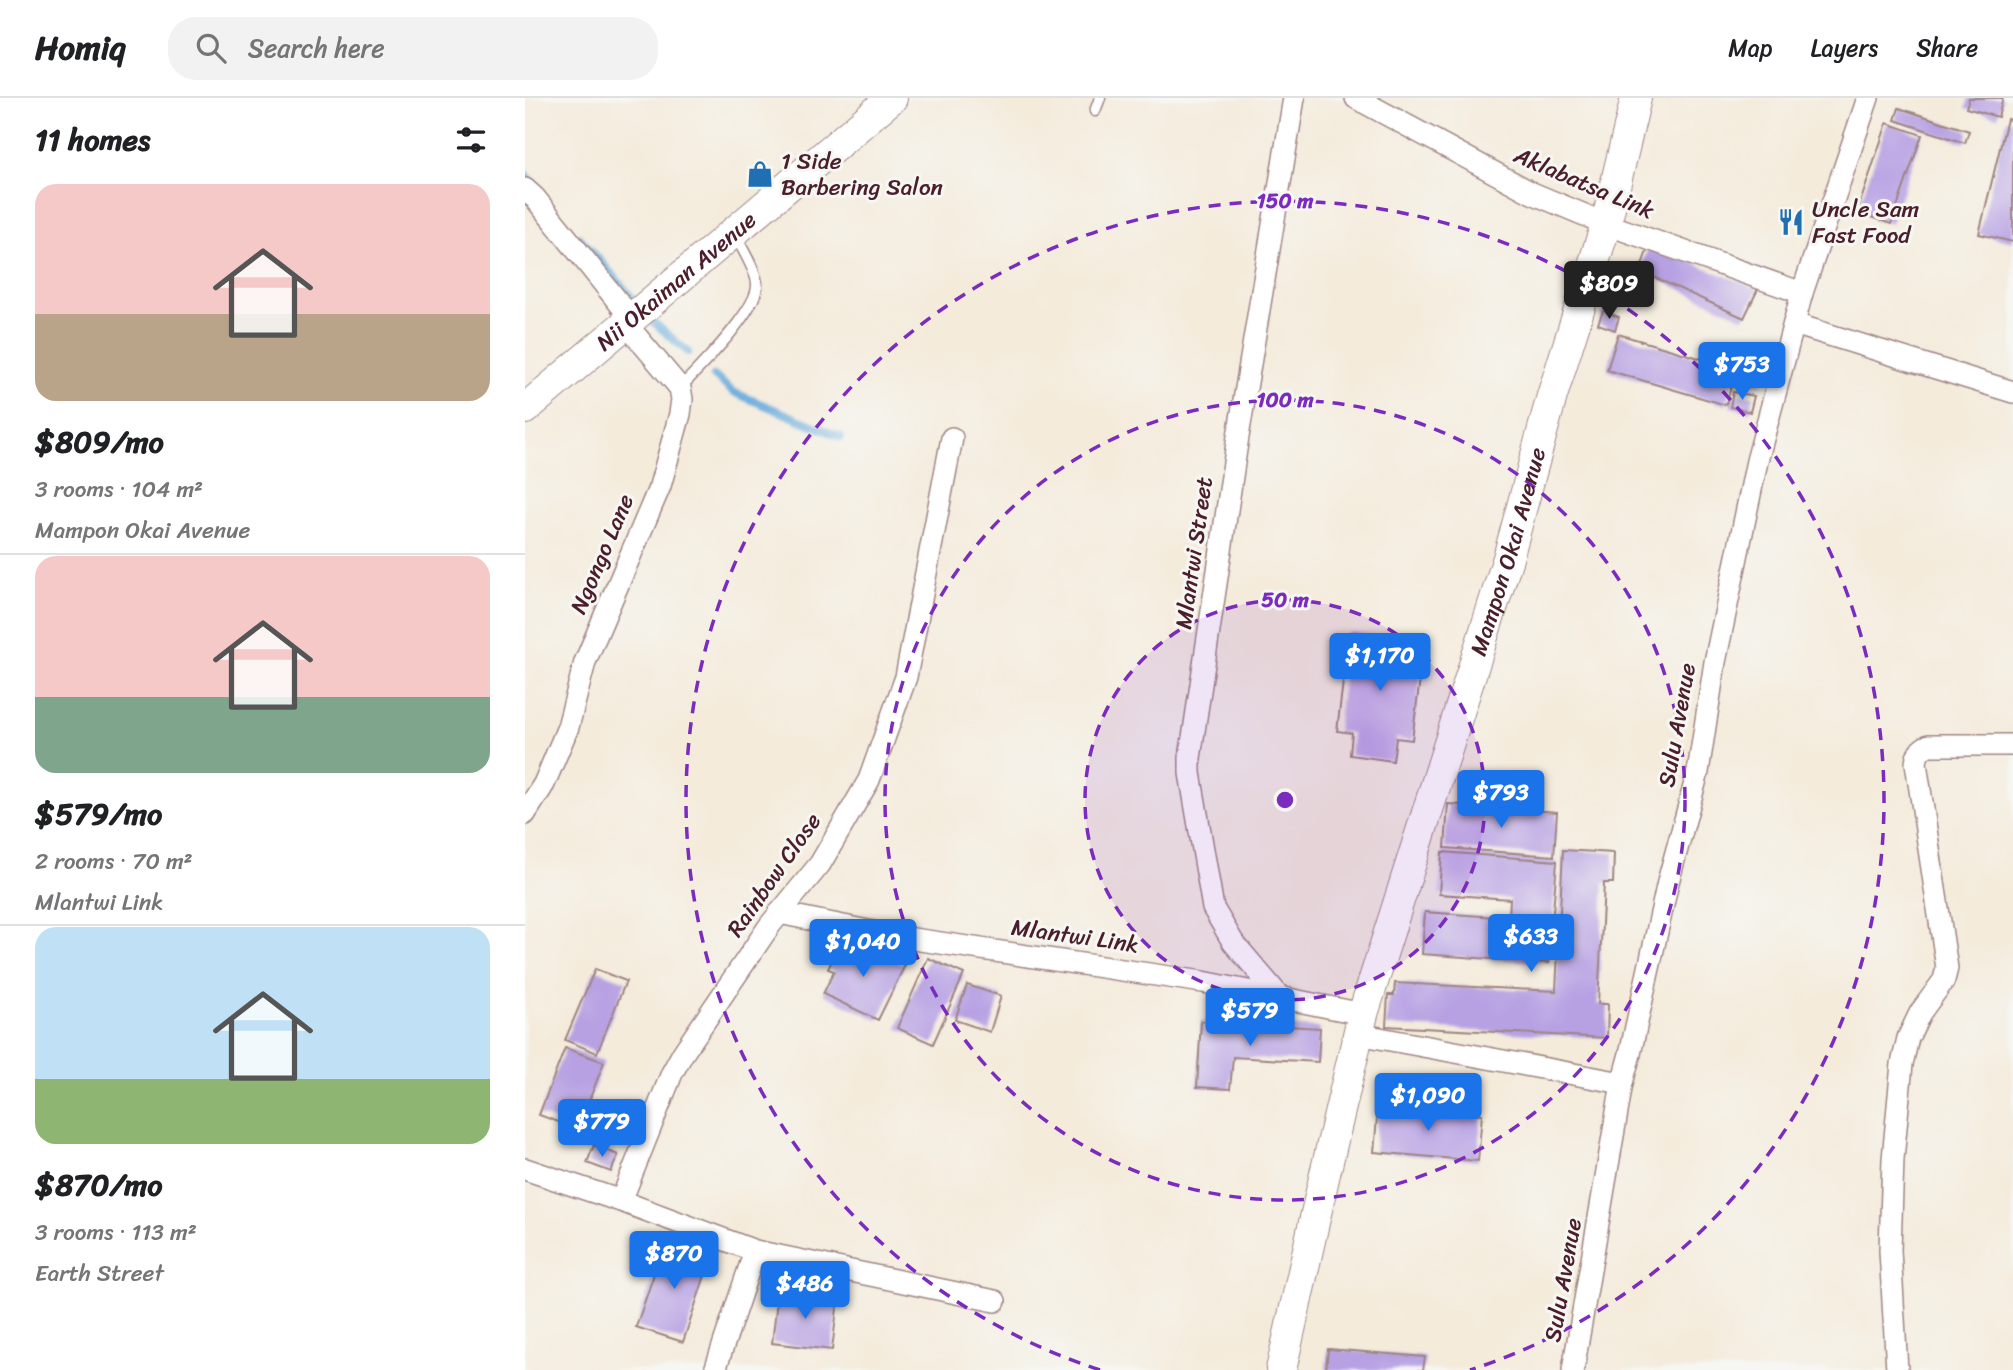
<!DOCTYPE html>
<html lang="en">
<head>
<meta charset="utf-8">
<style>
	:root { --surface:#fff; --page:#f2f2f2; --text:#202124; --muted:#757577; --line:#e0e0e0; --accent:#1a73e8 }
	body { margin:0; font-family:Sriracha,sans-serif; background:var(--page); color:var(--text); height:100vh; display:flex; flex-direction:column; font-size:26px; white-space:nowrap }
	* { box-sizing:border-box; margin:0 }
	p { font-size:23px; color:var(--muted) }
	.icon { flex:none; width:38px; height:38px; fill:none; stroke:currentColor; stroke-width:2; stroke-linecap:round; stroke-linejoin:round }
	.map { position:relative; flex:1; overflow:hidden }
	.drawer { display:flex; flex-direction:column; background:var(--surface); width:525px }
	.drawer>* { flex:none }
	.price { position:absolute; translate:-50% -60px; padding:0 16px; border-radius:7px; background:var(--accent); color:#fff; font-size:23px; line-height:46px; filter:drop-shadow(0 2px 4px #0008) }
	.price::after { content:''; position:absolute; left:50%; top:42px; width:21px; height:16px; margin-left:-10px; background:inherit; clip-path:polygon(0 0,100% 0,50% 100%) }
	.price.on { background:#222; color:#fff }
	ul { padding:0; list-style:none }
	li { display:grid; align-content:center; gap:14px; height:371px; padding:0 35px }
	li+li { border-top:2px solid var(--line) }
	li span { display:grid; place-items:center; height:217px; border-radius:21px; color:#555 }
	li>.icon { margin-inline-start:auto }
	span .icon { width:126px; height:126px; fill:#fffc; stroke-width:1 }
	li b { font-size:30px }
	h2 { display:flex; justify-content:space-between; align-items:center; height:84px; padding:0 35px; font-size:30px }
	header { display:flex; align-items:center; gap:42px; box-sizing:border-box; height:98px; padding:0 35px; background:var(--surface); border-bottom:2px solid var(--line) }
	header strong { font-size:33px }
	nav { display:flex; gap:38px; margin-inline-start:auto; font-size:24px }
	.search { width:490px; height:63px; background:var(--page); display:flex; align-items:center; gap:18px; box-sizing:border-box; padding:0 24px; border-radius:28px; color:var(--muted); font-size:26px }
	main { display:flex; flex:1; min-height:0 }
	.map>svg:first-child { display:block }
	.lines { fill:none; stroke-linecap:round; stroke-linejoin:round }
	.stream { stroke:#67abdc; stroke-width:8 }
	.building { fill:#b7a1e3 }
	.lane-casing { stroke:#9f8583; stroke-width:13 }
	.street-casing { stroke:#9f8583; stroke-width:24 }
	.secondary-casing { stroke:#9f8583; stroke-width:32 }
	.lane { stroke:#fff; stroke-width:10 }
	.street { stroke:#fff; stroke-width:21 }
	.secondary { stroke:#fff; stroke-width:30 }
	.ring { fill:none; stroke:#7b2cbf; stroke-width:3.5; stroke-dasharray:12 9 }
	.labels { text-anchor:middle; dominant-baseline:central; stroke-width:6; stroke-linejoin:round; paint-order:stroke }
	.poi-label { font-size:23px; fill:#4a1f2b; stroke:#f6f6f2; text-anchor:start }
	.street-label { font-size:23px; fill:#4a1f2b; stroke:#f6f6f2 }
	.centre { fill:#7b2cbf; stroke:#f6f6f2; stroke-width:3.5 }
	.ring-label { font-size:21px; text-anchor:middle; font-weight:bold; fill:#7b2cbf; stroke:#f6f6f2; stroke-width:6; stroke-linejoin:round; paint-order:stroke }
</style>
</head>
<body>
<header>
<strong>Homiq</strong>
<div class="search"><svg class="icon" aria-label="search" viewBox="0 0 24 24"><circle cx="10" cy="10" r="6"/><path d="M15 15l6 6"/></svg>Search here</div>
<nav><a>Map</a><a>Layers</a><a>Share</a></nav>
</header>
<main>
<section class="drawer">
<h2>11 homes<svg class="icon" aria-label="filters" viewBox="0 0 24 24"><path d="M4 7h16M4 17h16"/><circle cx="9" cy="7" r="2"/><circle cx="15" cy="17" r="2"/></svg></h2>
<ul>
<li><span style="background:linear-gradient(#f6c9c9 60%,#b9a48a 0)"><svg class="icon" aria-label="home" viewBox="0 0 24 24"><path d="M3 11l9-7 9 7M6 9v11h12V9"/></svg></span><div><b>$809/mo</b><p>3 rooms · 104 m²</p><p>Mampon Okai Avenue</p></div></li>
<li><span style="background:linear-gradient(#f6c9c9 65%,#7fa58c 0)"><svg class="icon" aria-label="home" viewBox="0 0 24 24"><path d="M3 11l9-7 9 7M6 9v11h12V9"/></svg></span><div><b>$579/mo</b><p>2 rooms · 70 m²</p><p>Mlantwi Link</p></div></li>
<li><span style="background:linear-gradient(#bfe0f5 70%,#8fb573 0)"><svg class="icon" aria-label="home" viewBox="0 0 24 24"><path d="M3 11l9-7 9 7M6 9v11h12V9"/></svg></span><div><b>$870/mo</b><p>3 rooms · 113 m²</p><p>Earth Street</p></div></li>
</ul>
</section>
<div class="map">
<svg width="1488" height="1272" viewBox="0 0 1488 1272">
	<rect width="100%" height="100%" fill="#f6f6f2"/>
	<filter id="ink" filterUnits="userSpaceOnUse"><feTurbulence type="fractalNoise" baseFrequency=".0143" numOctaves="2"/><feDisplacementMap in="SourceGraphic" scale="14" xChannelSelector="R" yChannelSelector="G"/><feConvolveMatrix kernelMatrix="1 2 1 2 8 2 1 2 1" color-interpolation-filters="sRGB"/></filter>
	<filter id="wash" filterUnits="userSpaceOnUse"><feTurbulence type="fractalNoise" baseFrequency=".00686" numOctaves="4" result="noise"/><feDisplacementMap in="SourceGraphic" scale="28" xChannelSelector="R" yChannelSelector="G"/><feGaussianBlur stdDeviation="1.57" result="paint"/><feColorMatrix in="noise" values="0 0 0 0 0 0 0 0 0 0 0 0 0 0 0 0 0 1.4 0 .05"/><feComposite in="paint" operator="in"/></filter>
	<g filter="url(#wash)">
		<rect width="100%" height="100%" fill="#f4ebdb"/>
		<g class="lines">
			<!-- stream -->
			<g class="stream">
				<path d="M0 76 12 91"/>
				<path d="M55 140 106 198"/>
				<path d="M125 221 163 254"/>
				<path d="M189 278 208 294 316 339"/>
			</g>
		</g>
		<g id="blocks">
			<!-- building -->
			<g class="building">
				<path d="M1444 0H1478L1473 19 1441 10Z"/>
				<path d="M1374 10 1444 33 1440 45 1370 22Z"/>
				<path d="M1482 21 1488 23V144L1454 136Z"/>
				<path d="M1362 25 1397 37 1366 126 1332 114Z"/>
				<path d="M1124 147 1233 191 1219 220 1115 173Z"/>
				<path d="M1078 213 1094 219 1090 232 1073 226Z"/>
				<path d="M1093 236 1211 271 1201 307 1082 272Z"/>
				<path d="M1223 249 1244 255 1236 288 1214 283Z"/>
				<path d="M1208 294 1229 298 1225 314 1205 309Z"/>
				<path d="M824 534 900 543 887 642 871 640 868 663 825 657 827 635 812 633Z"/>
				<path d="M923 706 1032 714 1029 758 920 750Z"/>
				<path d="M1038 752 1089 755 1088 785H1079L1073 906H1083L1082 940 861 928 863 897H869L870 885 1031 893Z"/>
				<path d="M917 754 1032 763 1024 865 897 856 900 814 984 820 985 801 914 796Z"/>
				<path d="M325 841 380 867 353 922 298 896 309 873 303 871 314 848 320 850Z"/>
				<path d="M403 860 439 876 408 946 372 930Z"/>
				<path d="M70 871 101 883 72 955 40 942Z"/>
				<path d="M442 887 476 898 465 934 430 922Z"/>
				<path d="M676 923 795 930 793 964 708 959 705 991 672 989Z"/>
				<path d="M40 950 79 964 53 1031 14 1017Z"/>
				<path d="M853 1008 957 1016 953 1063 849 1054Z"/>
				<path d="M69 1047 93 1057 86 1074 62 1065Z"/>
				<path d="M141 1141 187 1156 158 1244 111 1229Z"/>
				<path d="M253 1194 313 1202 307 1252 247 1245Z"/>
				<path d="M803 1251 900 1259 898 1272H801Z"/>
			</g>
		</g>
	</g>
	<g filter="url(#ink)">
		<use href="#blocks" fill-opacity="0" stroke="#9f8583" stroke-width="2"/>
		<g class="lines">
			<defs>
				<g id="lane">
					<path d="M570 13 575 0"/>
					<path d="M155 290C173 271 234 211 232 186 232 175 216 148 210 137"/>
				</g>
				<g id="street">
					<path d="M831 0 1007 95 1081 126 1277 195"/>
					<path d="M0 91 10 100 107 221"/>
					<path d="M1269 226 1488 294"/>
					<path d="M0 716 19 686 43 629 60 564 135 388 155 316 157 301 155 290 101 226"/>
					<path d="M254 815 368 838 678 884 838 916"/>
					<path d="M754 898 708 844 688 810 665 675V660L712 345 769 0"/>
					<path d="M833 936 1097 985"/>
					<path d="M0 1071 96 1103 230 1153 470 1203"/>
					<path d="M96 1103 147 975 158 955 245 827 295 766 344 682 381 579 427 340"/>
					<path d="M190 1272 230 1153"/>
					<path d="M1048 1272 1097 985 1105 956 1143 784 1173 674 1190 564 1232 363 1277 195 1343 0"/>
					<path d="M1372 1272 1365 1152 1368 1061 1377 966 1383 940 1395 915 1419 882 1422 870 1391 665C1392 656 1395 651 1404 647H1488"/>
				</g>
				<g id="secondary">
					<path id="s1" d="M0 311 367 0"/>
					<path id="s2" d="M756 1272 799 1080 838 916 983 460 1027 298 1081 126 1111 0"/>
				</g>
			</defs>
			<!-- lane casing -->
			<use href="#lane" class="lane-casing"/>
			<!-- street casing -->
			<use href="#street" class="street-casing"/>
			<!-- secondary casing -->
			<use href="#secondary" class="secondary-casing"/>
			<!-- lane -->
			<use href="#lane" class="lane"/>
			<!-- street -->
			<use href="#street" class="street"/>
			<!-- secondary -->
			<use href="#secondary" class="secondary"/>
		</g>
	</g>
	<!-- distance rings -->
	<circle cx="760" cy="702" r="200" fill="#7b2cbf" fill-opacity=".12"/>
	<g class="ring">
		<circle cx="760" cy="702" r="200"/>
		<circle cx="760" cy="702" r="400"/>
		<path d="M575 1272A599 599 0 1 1 945 1272"/>
	</g>
	<!-- icons -->
	<defs>
		<symbol id="shop-bare" viewBox="-9 -9 18 18"><path d="M-5-2.5h2.3a2.7 3.5 0 0 1 5.4 0H5L5.5 6h-11ZM-1.5-2.5h3a1.5 2.3 0 0 0-3 0Z" fill="#1f6fb2" stroke="#f6f6f2" stroke-width="2.5" paint-order="stroke"/></symbol>
		<symbol id="restaurant-bare" viewBox="-9 -9 18 18"><path d="M-5-6h1v4h1v-4h1v4h1v-4h1v5L-1.5 .5V6h-2V.5L-5-1ZM5-6V6H3V1.5H1.5Q1.5-4 5-6Z" fill="#1f6fb2" stroke="#f6f6f2" stroke-width="2.5" paint-order="stroke"/></symbol>
	</defs>
	<g fill-rule="evenodd">
		<use href="#shop-bare" x="216" y="57" width="38" height="38"/>
		<use href="#restaurant-bare" x="1247" y="105" width="38" height="38"/>
	</g>
	<g class="labels">
		<!-- poi labels -->
		<g class="poi-label">
			<text x="256" y="63">1 Side<tspan x="256" dy="26">Barbering Salon</tspan></text>
			<text x="1287" y="111">Uncle Sam<tspan x="1287" dy="26">Fast Food</tspan></text>
		</g>
		<!-- street labels -->
		<g class="street-label">
			<text transform="translate(1059 85) rotate(23)">Aklabatsa Link</text>
			<text stroke="none"><textPath href="#s1" startOffset="198">Nii Okaiman Avenue</textPath></text>
			<text stroke="none"><textPath href="#s2" startOffset="850">Mampon Okai Avenue</textPath></text>
			<text transform="translate(669 455) rotate(-82)">Mlantwi Street</text>
			<text transform="translate(77 456) rotate(-67)">Ngongo Lane</text>
			<text transform="translate(1152 627) rotate(-80)">Sulu Avenue</text>
			<text transform="translate(249 777) rotate(-55)">Rainbow Close</text>
			<text transform="translate(550 838) rotate(8)">Mlantwi Link</text>
			<text transform="translate(1038 1182) rotate(-80)">Sulu Avenue</text>
		</g>
	</g>
	<circle cx="760" cy="702" r="10" class="centre"/>
	<g class="ring-label">
		<text x="760" y="110">150 m</text>
		<text x="760" y="309">100 m</text>
		<text x="760" y="509">50 m</text>
	</g>
</svg>
<b class="price on" style="left:1084px;top:223px">$809</b>
<b class="price" style="left:1217px;top:304px">$753</b>
<b class="price" style="left:855px;top:595px">$1,170</b>
<b class="price" style="left:976px;top:732px">$793</b>
<b class="price" style="left:1006px;top:876px">$633</b>
<b class="price" style="left:338px;top:881px">$1,040</b>
<b class="price" style="left:725px;top:950px">$579</b>
<b class="price" style="left:903px;top:1035px">$1,090</b>
<b class="price" style="left:77px;top:1061px">$779</b>
<b class="price" style="left:149px;top:1193px">$870</b>
<b class="price" style="left:280px;top:1223px">$486</b>
</div>
</main>
</body>
</html>
